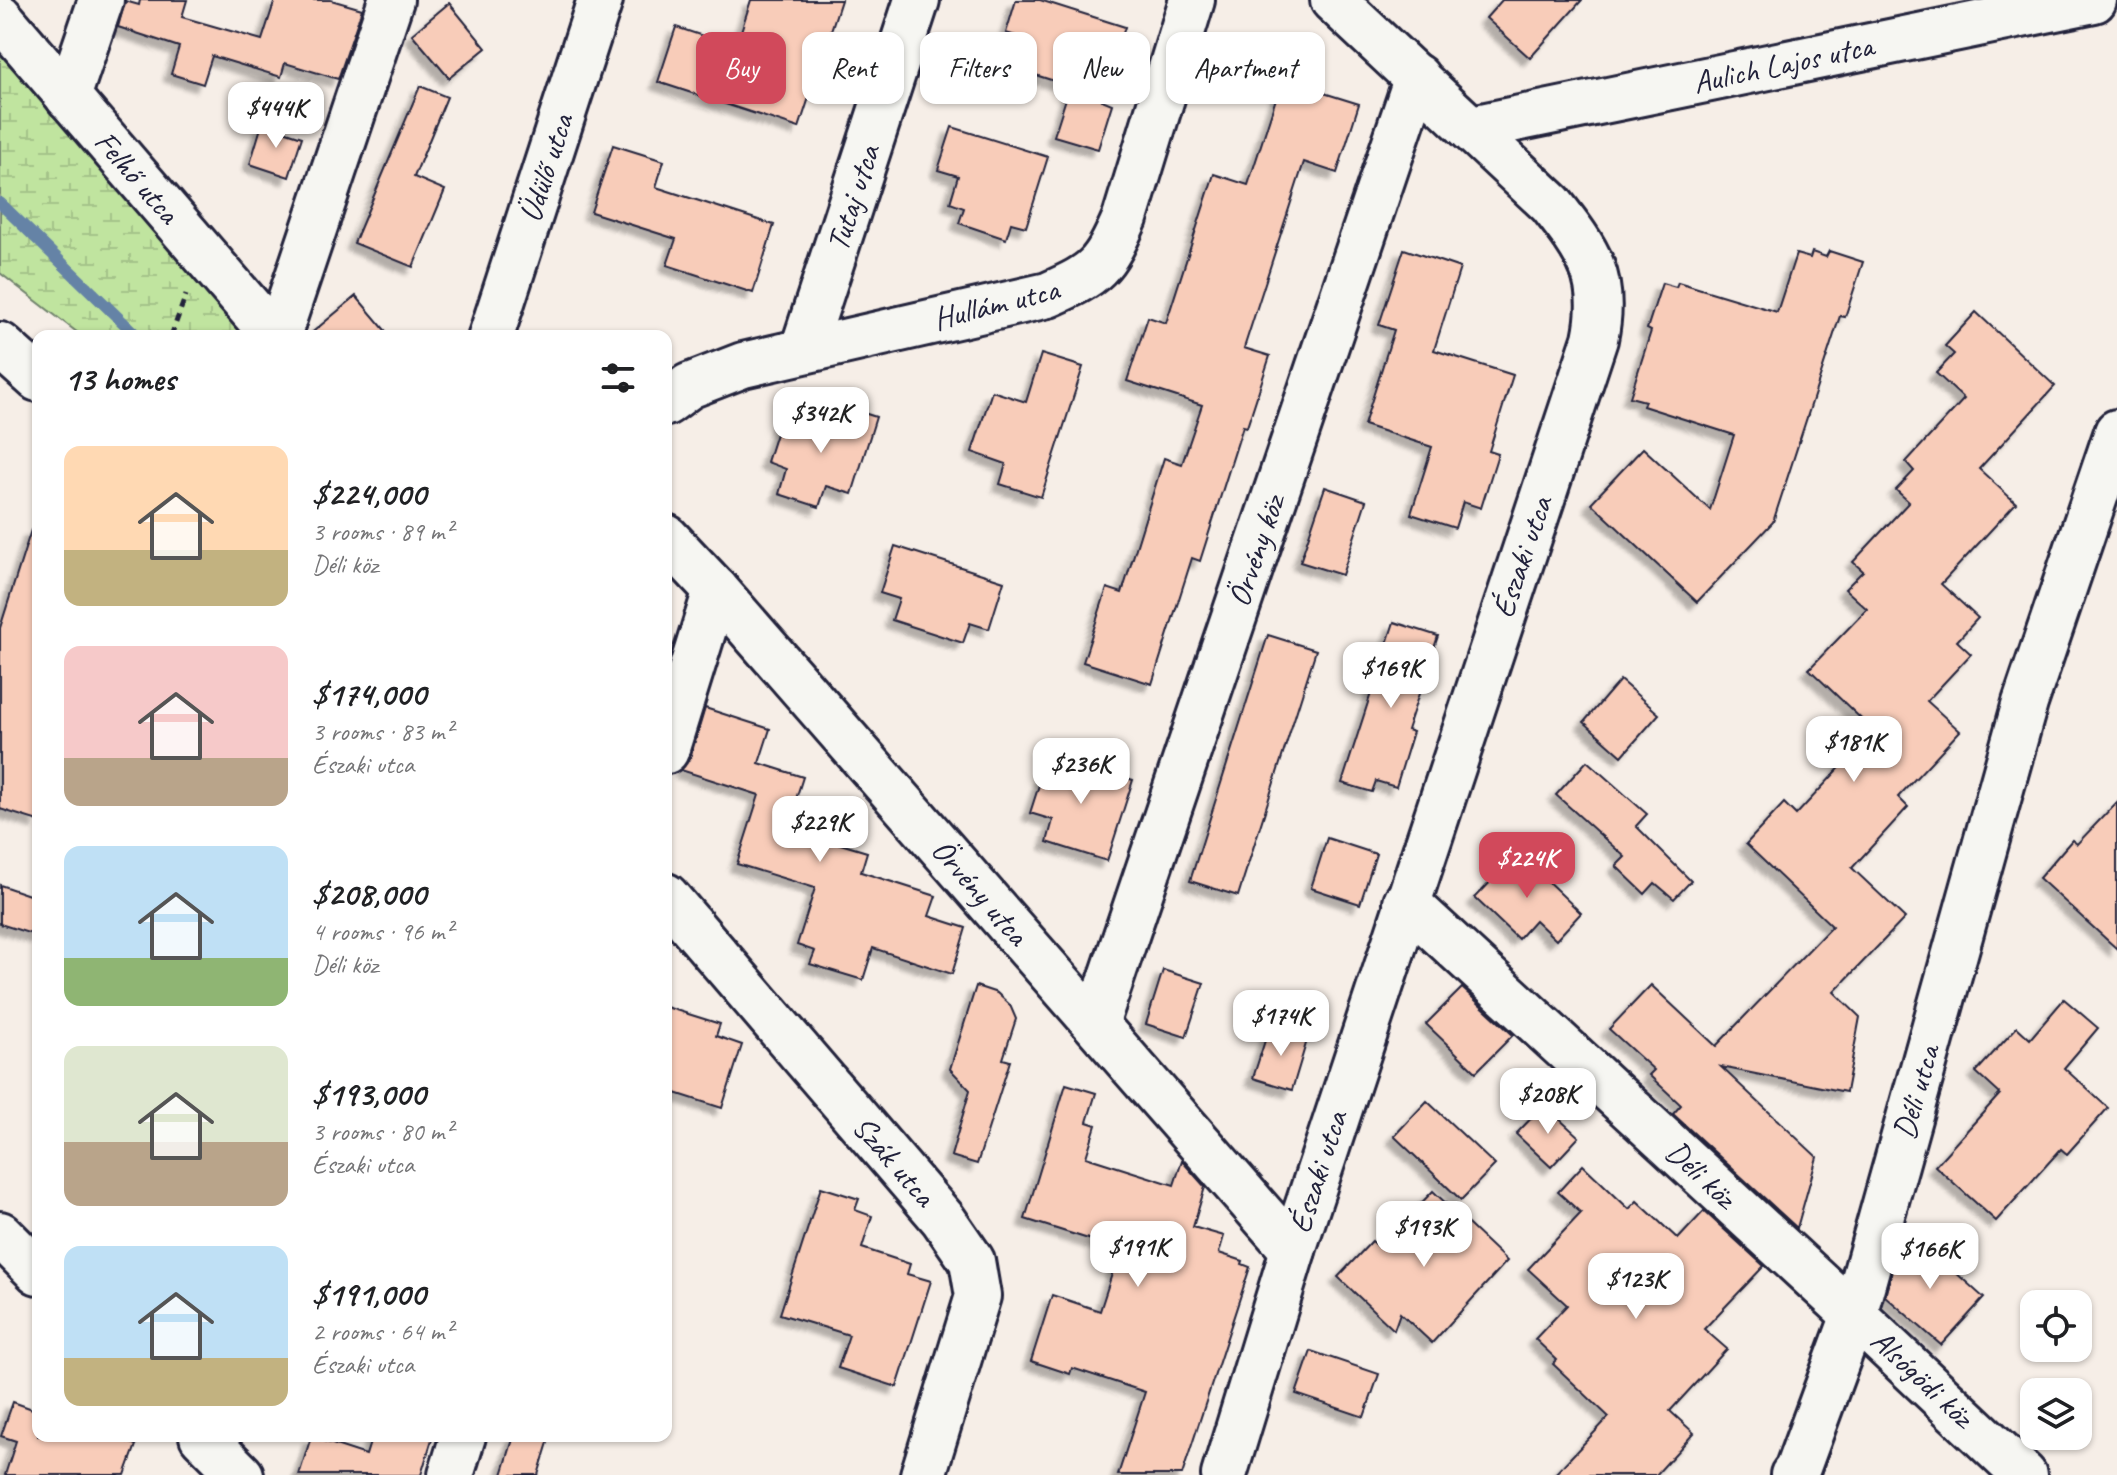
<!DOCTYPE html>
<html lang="en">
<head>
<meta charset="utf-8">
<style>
	:root { --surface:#fff; --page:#f6f6f6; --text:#202124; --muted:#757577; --accent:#d1495b }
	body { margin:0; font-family:Caveat,sans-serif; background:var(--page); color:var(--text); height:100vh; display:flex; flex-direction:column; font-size:30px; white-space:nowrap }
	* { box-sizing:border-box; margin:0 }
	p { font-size:26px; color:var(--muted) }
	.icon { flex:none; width:44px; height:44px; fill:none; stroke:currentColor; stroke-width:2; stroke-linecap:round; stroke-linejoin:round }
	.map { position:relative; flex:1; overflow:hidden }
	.panel { position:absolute; left:32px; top:330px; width:640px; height:1112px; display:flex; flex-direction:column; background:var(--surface); border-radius:16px; box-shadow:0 2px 6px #0004 }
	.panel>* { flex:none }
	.hud { position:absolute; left:696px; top:32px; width:760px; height:72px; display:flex; gap:16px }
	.fabs { position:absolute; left:2020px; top:1290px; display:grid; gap:16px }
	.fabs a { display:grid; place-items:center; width:72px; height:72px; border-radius:16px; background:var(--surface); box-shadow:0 2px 6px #0004; font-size:40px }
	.price { position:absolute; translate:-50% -68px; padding:0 18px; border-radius:16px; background:#fff; color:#222; font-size:26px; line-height:52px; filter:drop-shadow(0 2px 4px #0008) }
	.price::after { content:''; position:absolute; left:50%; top:48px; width:24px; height:18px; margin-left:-12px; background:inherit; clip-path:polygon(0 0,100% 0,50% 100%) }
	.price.active { background:var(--accent); color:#fff }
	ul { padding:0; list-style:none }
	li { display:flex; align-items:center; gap:24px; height:200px; padding:0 32px }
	li span { display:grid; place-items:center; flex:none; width:224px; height:160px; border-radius:16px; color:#555 }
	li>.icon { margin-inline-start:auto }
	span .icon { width:96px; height:96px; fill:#fffc; stroke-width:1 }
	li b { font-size:34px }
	h2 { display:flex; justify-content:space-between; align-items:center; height:96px; padding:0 32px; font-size:34px }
	.tag { padding:0 28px; border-radius:16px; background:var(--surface); box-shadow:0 2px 6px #0004; font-size:28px; line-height:72px }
	.tag.active { background:var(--accent); color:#fff }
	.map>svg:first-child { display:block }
	.wetland { fill:url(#wetland-marsh); stroke:#71836d; stroke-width:2 }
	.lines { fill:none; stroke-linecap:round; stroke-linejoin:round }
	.stream { stroke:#6583a6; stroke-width:12 }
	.building { fill:#f8ccb9; stroke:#22223b; stroke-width:2; filter:url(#shadow) }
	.street-casing { stroke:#22223b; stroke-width:50 }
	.secondary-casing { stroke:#22223b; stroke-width:50 }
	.path { stroke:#22223b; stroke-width:5; stroke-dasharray:8 6; stroke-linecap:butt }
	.street { stroke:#f6f6f2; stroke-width:44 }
	.secondary { stroke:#f6f6f2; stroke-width:44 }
	.labels { text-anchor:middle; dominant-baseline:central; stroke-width:6; stroke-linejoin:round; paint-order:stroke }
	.street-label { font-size:32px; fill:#22223b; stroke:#f6f6f2 }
</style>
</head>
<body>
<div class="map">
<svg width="2117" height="1475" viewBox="0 0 2117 1475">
	<defs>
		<pattern id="wetland-marsh" width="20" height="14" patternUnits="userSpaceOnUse" patternTransform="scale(2)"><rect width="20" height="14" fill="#c0e49f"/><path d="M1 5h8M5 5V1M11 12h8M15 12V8" fill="none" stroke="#a5c38a"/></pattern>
		<filter id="shadow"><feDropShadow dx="-7" dy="7" stdDeviation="2" flood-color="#0004"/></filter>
	</defs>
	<rect width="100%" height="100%" fill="#f6eee7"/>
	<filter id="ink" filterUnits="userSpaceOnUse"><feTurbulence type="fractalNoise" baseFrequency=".0125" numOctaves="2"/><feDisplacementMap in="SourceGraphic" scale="16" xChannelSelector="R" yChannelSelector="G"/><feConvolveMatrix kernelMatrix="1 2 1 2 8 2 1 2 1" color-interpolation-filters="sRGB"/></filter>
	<g filter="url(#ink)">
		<!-- wetland -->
		<path class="wetland" d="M0 52 245 336H82L0 273Z"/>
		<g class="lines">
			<!-- stream -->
			<path class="stream" d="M0 203 137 336"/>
		</g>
		<!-- building -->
		<g class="building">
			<path d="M140 0H187L182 17 262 40 275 0H331L362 9 338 79 285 63 281 77 212 56 203 84 171 74 179 47 118 27 125 1 139 5Z"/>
			<path d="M751 0H841L799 128 658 82 676 27 736 47Z"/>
			<path d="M1016 0H1040L1125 27 1102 100 1112 104 1098 149 1054 136 1070 86 1023 71 1026 60 1017 50 1016 36 1006 33Z"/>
			<path d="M1502 0H1582L1530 58 1486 18Z"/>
			<path d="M449 3 486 48 449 78 412 34Z"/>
			<path d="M1282 80 1359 104 1337 173 1304 162 1244 348 1270 356 1247 427 1243 426 1200 561 1192 558 1152 684 1083 662 1107 588 1122 593 1164 458 1182 464 1202 405 1127 381 1148 317 1166 323 1214 174 1248 185Z"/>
			<path d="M420 86 447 97 414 177 445 190 413 267 354 243Z"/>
			<path d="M262 124 302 137 289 177 250 164Z"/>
			<path d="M952 127 1048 157 1026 227 1011 223 1006 239 959 223 964 208 950 203 958 176 938 170Z"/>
			<path d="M613 145 664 161 656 187 774 225 753 293 667 265 676 239 591 212Z"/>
			<path d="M1404 249 1460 268 1434 350 1513 375 1489 451 1498 454 1481 508 1463 502 1455 528 1411 514 1432 447 1364 425 1394 330 1379 325Z"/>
			<path d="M1829 251 1863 262 1845 317 1840 316 1773 522 1697 602 1591 503 1643 448 1710 510 1734 435 1643 406 1645 401 1630 397 1651 331 1647 329 1662 283 1676 287 1678 282 1777 312 1796 254 1810 258 1812 252 1826 257Z"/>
			<path d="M356 296 390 336H308Z"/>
			<path d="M1976 312 2055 386 1979 469 2016 503 1941 584 1978 618 1957 641 1971 654 1927 701 1960 731 1898 797 1908 807 1852 868 1905 918 1834 992 1860 1017 1846 1092 1721 1067 1817 1157 1797 1228 1673 1114 1681 1105 1649 1075 1654 1070 1609 1029 1651 985 1716 1046 1832 926 1746 844 1784 803 1796 815 1874 731 1809 669 1867 609 1845 589 1863 571 1853 562 1909 502 1896 490 1914 471 1906 462 1964 399 1936 373 1954 354 1945 346Z"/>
			<path d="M1041 354 1083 367 1041 497 1000 484 1006 464 972 452 992 391 1026 402Z"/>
			<path d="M839 405 876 417 852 494 826 486 819 507 779 494 786 469 767 462 781 418 806 426 808 420 832 428Z"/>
			<path d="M1325 487 1366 501 1342 575 1300 562Z"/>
			<path d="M31 530 38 531V821L0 809V628Z"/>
			<path d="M895 546 1004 581 989 629 970 623 963 643 892 620 899 599 880 593Z"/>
			<path d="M1394 622 1438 636 1407 730 1413 732 1396 787 1376 781 1372 792 1342 783Z"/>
			<path d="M1268 635 1316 650 1238 896 1190 881Z"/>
			<path d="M1620 680 1659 714 1622 756 1584 722Z"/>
			<path d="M705 708 770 729 759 763 803 777 795 802 802 805 794 830 867 852 861 872 936 896 929 916 966 928 952 974 873 948 863 980 810 964 815 951 797 945 815 888 737 864 759 795 681 770 690 758Z"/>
			<path d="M1049 754 1133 780 1107 861 1047 842 1053 820 1030 813Z"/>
			<path d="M1587 761 1647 814 1636 826 1691 881 1674 899 1655 883 1645 894 1616 866 1625 857 1556 795Z"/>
			<path d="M2117 802V949L2039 878 2072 840 2077 844Z"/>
			<path d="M1327 838 1376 854 1360 904 1311 888Z"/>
			<path d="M1518 853 1581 913 1556 940 1535 920 1518 939 1475 898Z"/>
			<path d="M0 885 38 898V936L0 924Z"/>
			<path d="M1163 970 1204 983 1186 1037 1146 1024Z"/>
			<path d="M976 986 997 993 1010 1005 1016 1019 1003 1059 1010 1061 977 1164 951 1156 970 1090 950 1069Z"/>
			<path d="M1462 988 1513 1035 1476 1072 1426 1024Z"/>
			<path d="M2064 999 2098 1028 2064 1068 2108 1108 2067 1154 2061 1149 1996 1221 1935 1166 2000 1094 1976 1072 2017 1027 2030 1039Z"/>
			<path d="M666 1007 720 1024 716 1036 742 1045 722 1108 666 1090Z"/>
			<path d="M1270 1025 1308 1037 1292 1090 1253 1078Z"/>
			<path d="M1066 1084 1096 1093 1087 1122 1096 1125 1086 1157 1174 1185 1182 1161 1205 1187 1193 1227 1224 1236 1219 1253 1243 1261 1242 1264 1250 1267 1182 1475H1118L1145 1392 1072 1368 1070 1374 1031 1361 1052 1295 1100 1311 1120 1249 1025 1219Z"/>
			<path d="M1427 1101 1495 1165 1461 1200 1394 1136Z"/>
			<path d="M1544 1105 1579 1137 1551 1167 1516 1134Z"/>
			<path d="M1583 1165 1629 1209 1637 1201 1678 1239 1704 1211 1764 1266 1704 1329 1727 1349 1670 1411 1694 1433 1656 1475H1554L1609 1417 1553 1364 1557 1360 1535 1339 1567 1305 1528 1269 1581 1213 1558 1192Z"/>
			<path d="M821 1187 859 1199 855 1210 872 1216 862 1248 910 1264 907 1274 931 1281 897 1387 838 1368 849 1335 780 1314Z"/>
			<path d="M1433 1191 1507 1261 1432 1343 1400 1313 1394 1330 1338 1277 1372 1241 1379 1247Z"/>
			<path d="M1914 1235 1984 1298 1941 1345 1885 1296 1897 1253Z"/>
			<path d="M1311 1351 1379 1374 1364 1417 1296 1394Z"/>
			<path d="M13 1402 38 1411V1436H110L136 1445 125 1475H5L16 1441 1 1436Z"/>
			<path d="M372 1436H433L421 1475H299L311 1437 366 1455Z"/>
			<path d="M514 1436H550L538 1475H502Z"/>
		</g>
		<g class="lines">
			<defs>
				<g id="street">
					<path d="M0 17 274 336"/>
					<path d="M68 97 101 0"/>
					<path d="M1472 128 2094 0"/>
					<path d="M278 336 391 0"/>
					<path d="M491 336 600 0"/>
					<path d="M0 345 38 379"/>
					<path d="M803 349 917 0"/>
					<path d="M666 403 689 386 743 365 1048 295C1097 273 1103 268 1125 218L1192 0"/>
					<path d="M666 537 716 590 1293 1250"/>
					<path d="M666 751 716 590"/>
					<path d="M666 896 943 1219 972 1261 978 1296 923 1475"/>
					<path d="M1406 902 1854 1315 2024 1475"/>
					<path d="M1096 1024 1417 77"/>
					<path d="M451 1475 463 1436"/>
					<path d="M1224 1475 1293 1250 1595 339C1608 278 1588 251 1551 204L1333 0"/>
					<path d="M1793 1475 1797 1470 1854 1315 2025 703 2117 432"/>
				</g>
				<g id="secondary">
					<path d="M0 1234 38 1272"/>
					<path d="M202 1436 241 1475"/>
				</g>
			</defs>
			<!-- street casing -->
			<use href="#street" class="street-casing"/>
			<!-- secondary casing -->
			<use href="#secondary" class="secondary-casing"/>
			<!-- path -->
			<path class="path" d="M171 336 186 295"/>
			<!-- street -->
			<use href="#street" class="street"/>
			<!-- secondary -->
			<use href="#secondary" class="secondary"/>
		</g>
	</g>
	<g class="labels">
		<!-- street labels -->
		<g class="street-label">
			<text transform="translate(1783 64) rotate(-12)">Aulich Lajos utca</text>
			<text transform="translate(546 168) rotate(-72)">Üdülő utca</text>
			<text transform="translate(137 177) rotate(49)">Felhő utca</text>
			<text transform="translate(853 198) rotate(-72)">Tutaj utca</text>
			<text transform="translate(996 304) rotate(-14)">Hullám utca</text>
			<text transform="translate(1256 551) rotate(-71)">Örvény köz</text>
			<text transform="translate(1522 557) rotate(-71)">Északi utca</text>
			<text transform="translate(980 892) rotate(49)">Örvény utca</text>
			<text transform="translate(1916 1092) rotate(-74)">Déli utca</text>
			<text transform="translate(894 1161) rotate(49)">Szák utca</text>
			<text transform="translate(1318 1172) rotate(-72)">Északi utca</text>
			<text transform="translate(1701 1174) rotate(43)">Déli köz</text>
			<text transform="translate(1922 1378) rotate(43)">Alsógödi köz</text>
		</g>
	</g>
</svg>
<div class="fabs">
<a><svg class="icon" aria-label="locate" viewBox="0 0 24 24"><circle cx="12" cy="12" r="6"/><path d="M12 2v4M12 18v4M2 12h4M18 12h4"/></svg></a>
<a><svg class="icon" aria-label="layers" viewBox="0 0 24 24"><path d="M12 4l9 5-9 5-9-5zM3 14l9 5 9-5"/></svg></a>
</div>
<b class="price" style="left:276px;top:150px">$444K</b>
<b class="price" style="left:821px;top:455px">$342K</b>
<b class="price" style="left:1391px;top:710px">$169K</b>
<b class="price" style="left:1854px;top:784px">$181K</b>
<b class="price" style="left:1081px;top:806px">$236K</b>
<b class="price" style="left:820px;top:864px">$229K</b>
<b class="price active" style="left:1527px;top:900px">$224K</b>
<b class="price" style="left:1281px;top:1058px">$174K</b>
<b class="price" style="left:1548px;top:1136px">$208K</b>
<b class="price" style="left:1424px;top:1269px">$193K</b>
<b class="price" style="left:1138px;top:1289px">$191K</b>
<b class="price" style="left:1930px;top:1291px">$166K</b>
<b class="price" style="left:1636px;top:1321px">$123K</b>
<div class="hud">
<a class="tag active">Buy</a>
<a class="tag">Rent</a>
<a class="tag">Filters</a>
<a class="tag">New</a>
<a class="tag">Apartment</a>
</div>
<section class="panel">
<h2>13 homes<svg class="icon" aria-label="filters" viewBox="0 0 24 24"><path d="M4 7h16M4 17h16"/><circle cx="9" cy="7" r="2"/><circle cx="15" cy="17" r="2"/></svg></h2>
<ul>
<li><span style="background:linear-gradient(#ffd9b3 65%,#c2b280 0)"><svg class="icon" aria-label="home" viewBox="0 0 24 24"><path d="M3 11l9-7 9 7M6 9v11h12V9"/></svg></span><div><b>$224,000</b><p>3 rooms · 89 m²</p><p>Déli köz</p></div></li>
<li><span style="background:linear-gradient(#f6c9c9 70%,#b9a48a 0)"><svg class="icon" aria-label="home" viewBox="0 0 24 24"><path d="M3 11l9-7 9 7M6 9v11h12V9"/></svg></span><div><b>$174,000</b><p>3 rooms · 83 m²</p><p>Északi utca</p></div></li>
<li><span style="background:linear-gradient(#bfe0f5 70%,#8fb573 0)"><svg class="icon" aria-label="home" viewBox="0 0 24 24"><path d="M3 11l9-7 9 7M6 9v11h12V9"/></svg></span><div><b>$208,000</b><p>4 rooms · 96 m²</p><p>Déli köz</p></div></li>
<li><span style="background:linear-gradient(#dfe7d0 60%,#b9a48a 0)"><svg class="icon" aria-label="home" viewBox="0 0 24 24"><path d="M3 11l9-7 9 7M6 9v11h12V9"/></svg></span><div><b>$193,000</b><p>3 rooms · 80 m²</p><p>Északi utca</p></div></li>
<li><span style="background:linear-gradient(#bfe0f5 70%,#c2b280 0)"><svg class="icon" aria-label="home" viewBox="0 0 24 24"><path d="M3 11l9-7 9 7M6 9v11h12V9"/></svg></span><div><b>$191,000</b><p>2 rooms · 64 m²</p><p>Északi utca</p></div></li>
</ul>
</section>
</div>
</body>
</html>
